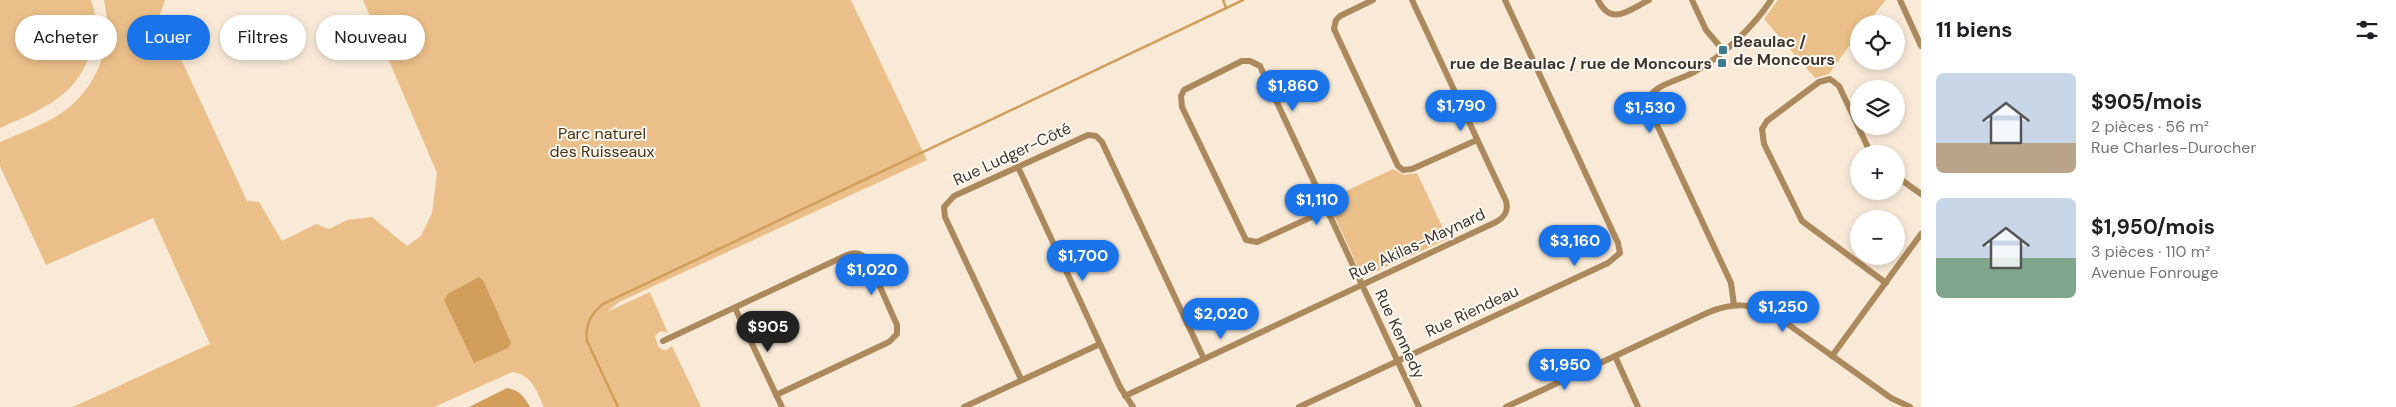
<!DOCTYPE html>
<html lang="fr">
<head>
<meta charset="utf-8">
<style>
	:root { --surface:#fff; --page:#f6f6f6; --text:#202124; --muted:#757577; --accent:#1a73e8 }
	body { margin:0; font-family:"DM Sans",sans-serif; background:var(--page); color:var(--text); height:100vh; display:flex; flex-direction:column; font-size:19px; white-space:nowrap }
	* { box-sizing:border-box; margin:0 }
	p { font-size:16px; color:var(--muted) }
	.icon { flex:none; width:28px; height:28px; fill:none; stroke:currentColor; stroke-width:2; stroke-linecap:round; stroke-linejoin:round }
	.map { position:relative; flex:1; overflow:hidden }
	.sheet { display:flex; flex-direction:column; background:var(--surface); width:475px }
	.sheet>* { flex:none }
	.top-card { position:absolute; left:15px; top:15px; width:475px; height:45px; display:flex; gap:10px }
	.fabs { position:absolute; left:1850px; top:15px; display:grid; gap:10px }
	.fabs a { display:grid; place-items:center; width:55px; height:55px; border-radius:50%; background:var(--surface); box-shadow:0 2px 8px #0003; font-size:25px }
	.price { position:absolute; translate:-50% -42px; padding:0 11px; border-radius:18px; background:var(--accent); color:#fff; font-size:16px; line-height:32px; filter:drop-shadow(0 1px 2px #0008) }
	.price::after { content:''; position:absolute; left:50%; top:30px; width:15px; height:11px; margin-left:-8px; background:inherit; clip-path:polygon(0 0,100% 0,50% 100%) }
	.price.selected { background:#222; color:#fff }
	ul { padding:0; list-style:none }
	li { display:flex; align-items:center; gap:15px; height:125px; padding:0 15px }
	li span { display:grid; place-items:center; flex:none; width:140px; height:100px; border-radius:8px; color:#555 }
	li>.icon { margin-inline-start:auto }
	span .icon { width:60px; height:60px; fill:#fffc; stroke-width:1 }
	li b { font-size:21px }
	h2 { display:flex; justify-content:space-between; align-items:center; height:60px; padding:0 15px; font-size:21px }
	.tag { padding:0 18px; border-radius:22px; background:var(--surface); box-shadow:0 2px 8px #0003; font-size:18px; line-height:45px }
	.tag.selected { background:var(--accent); color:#fff }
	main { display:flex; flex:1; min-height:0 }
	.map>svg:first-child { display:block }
	.green { fill:#ebbf89 }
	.water { fill:#d19e5b }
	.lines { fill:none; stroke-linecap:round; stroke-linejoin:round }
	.stream { stroke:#d19e5b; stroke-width:2.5 }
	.street { stroke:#ac895d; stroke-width:6 }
	.poi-dot { fill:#3d7c91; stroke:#fff9f2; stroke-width:2 }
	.labels { text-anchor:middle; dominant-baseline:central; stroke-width:4; stroke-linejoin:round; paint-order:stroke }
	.poi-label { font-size:16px; font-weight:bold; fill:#3c3730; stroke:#fff9f2; text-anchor:start }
	.park-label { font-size:16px; fill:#483315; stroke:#fff9f2 }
	.street-label { font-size:16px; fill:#3c3730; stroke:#fff9f2 }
</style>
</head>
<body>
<main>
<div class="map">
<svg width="1921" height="407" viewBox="0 0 1921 407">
	<rect width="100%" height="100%" fill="#f9ead8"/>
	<!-- green -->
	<g class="green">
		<path d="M0 0H91C97 15 96 30 92 45 81 96 42 109 0 128Z"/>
		<path d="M104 0H165L160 14 247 201 259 202 282 241 316 224 329 229 347 220 372 217 407 246 421 236 432 213 437 173 363 0H851L927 160 619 302 607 312 650 292 668 333 661 331 655 336 658 346 663 350H667L672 346 701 407H544C537 392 532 374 512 372L434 407H73L210 344 153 218 46 265 0 166V142C21 133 44 125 63 112 99 86 114 43 104 0Z"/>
		<path d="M1778 0H1886L1866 24H1859V32L1829 74 1815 78 1764 19Z"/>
		<path d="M1393 169 1404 175 1417 173 1448 239 1366 276 1360 271 1327 200Z"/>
	</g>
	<!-- water -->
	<g class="water">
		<path d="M479 277 483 280 511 343 508 348 474 363 444 300 449 293Z"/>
		<path d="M507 388C519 390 524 396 530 407H469Z"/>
	</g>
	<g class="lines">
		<!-- stream -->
		<g class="stream">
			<path d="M1223 0 1226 8"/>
			<path d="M618 407 587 341C585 324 591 314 603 304L1243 0"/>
		</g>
		<!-- street -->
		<g class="street">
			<path d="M1373 0 1340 16 1336 20 1334 29 1398 166 1403 170 1412 169 1477 140"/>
			<path d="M1598 0C1611 27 1629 10 1649 0"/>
			<path d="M1692 0 1706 30 1723 50"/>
			<path d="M1900 0 1921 46"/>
			<path d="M1871 154 1839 86 1830 79 1819 82 1767 121 1762 129 1764 144 1802 221 1886 283"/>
			<path d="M1018 167 1120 387 1133 407"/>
			<path d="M1896 176 1921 194"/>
			<path d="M1327 210 1257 242 1246 240 1182 107 1181 96 1184 90 1242 61H1250L1260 66 1419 407"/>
			<path d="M1734 305 1731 283 1651 112 1648 100C1654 84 1681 80 1694 72 1722 57 1754 26 1771 0"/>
			<path d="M735 308 782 407"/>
			<path d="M663 341 847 255C857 251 863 254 869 262L897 325V334L889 342 776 395"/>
			<path d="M1615 356 1638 407"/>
			<path d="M1832 356 1921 234"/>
			<path d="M1021 379 945 217 944 207 954 196 1088 135 1096 136 1102 142 1204 359"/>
			<path d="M1125 396 1494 223C1504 218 1509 212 1506 201L1412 0"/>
			<path d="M964 407 1100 344"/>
			<path d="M1299 407 1608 263 1620 253 1618 243 1505 0"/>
			<path d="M1506 407 1707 313C1731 303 1752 302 1775 315L1891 398 1910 407"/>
		</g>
	</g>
	<!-- markers -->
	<g class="poi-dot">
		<rect x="1718" y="45" width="10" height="10" rx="2.5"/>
		<rect x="1717" y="58" width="10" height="10" rx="2.5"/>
	</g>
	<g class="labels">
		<!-- poi labels -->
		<g class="poi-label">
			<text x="1733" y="41">Beaulac /<tspan x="1733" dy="18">de Moncours</tspan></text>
			<text x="1712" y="63" text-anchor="end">rue de Beaulac / rue de Moncours</text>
		</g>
		<!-- park labels -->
		<g class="park-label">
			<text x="602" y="133">Parc naturel<tspan x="602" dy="18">des Ruisseaux</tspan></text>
		</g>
		<!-- street labels -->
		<g class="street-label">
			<text transform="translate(1012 154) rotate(-25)">Rue Ludger-Côté</text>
			<text transform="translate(1417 244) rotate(-25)">Rue Akilas-Maynard</text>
			<text transform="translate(1472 311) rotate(-25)">Rue Riendeau</text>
			<text transform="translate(1400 334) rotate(65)">Rue Kennedy</text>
		</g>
	</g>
</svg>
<div class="fabs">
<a><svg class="icon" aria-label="locate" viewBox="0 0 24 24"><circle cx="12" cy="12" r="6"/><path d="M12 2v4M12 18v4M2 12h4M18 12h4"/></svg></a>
<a><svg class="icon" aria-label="layers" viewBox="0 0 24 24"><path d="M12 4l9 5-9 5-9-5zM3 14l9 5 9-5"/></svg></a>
<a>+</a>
<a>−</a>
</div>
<b class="price" style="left:1293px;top:112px">$1,860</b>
<b class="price" style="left:1461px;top:132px">$1,790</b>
<b class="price" style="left:1650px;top:134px">$1,530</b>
<b class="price" style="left:1317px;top:226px">$1,110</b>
<b class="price" style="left:1575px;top:267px">$3,160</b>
<b class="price" style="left:1083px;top:282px">$1,700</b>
<b class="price" style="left:872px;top:296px">$1,020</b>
<b class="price" style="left:1783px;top:333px">$1,250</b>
<b class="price" style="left:1221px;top:340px">$2,020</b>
<b class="price selected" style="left:768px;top:353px">$905</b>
<b class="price" style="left:1565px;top:391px">$1,950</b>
<div class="top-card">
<a class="tag">Acheter</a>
<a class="tag selected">Louer</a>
<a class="tag">Filtres</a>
<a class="tag">Nouveau</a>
</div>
</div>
<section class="sheet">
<h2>11 biens<svg class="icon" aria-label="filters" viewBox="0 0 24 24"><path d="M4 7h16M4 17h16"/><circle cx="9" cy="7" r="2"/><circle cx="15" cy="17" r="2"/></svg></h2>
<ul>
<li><span style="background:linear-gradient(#c9d6e8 70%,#b9a48a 0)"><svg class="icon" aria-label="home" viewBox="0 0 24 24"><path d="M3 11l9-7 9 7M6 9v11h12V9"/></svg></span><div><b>$905/mois</b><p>2 pièces · 56 m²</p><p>Rue Charles-Durocher</p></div></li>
<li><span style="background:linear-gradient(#c9d6e8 60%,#7fa58c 0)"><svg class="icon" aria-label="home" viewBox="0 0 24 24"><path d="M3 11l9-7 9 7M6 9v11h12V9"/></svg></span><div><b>$1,950/mois</b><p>3 pièces · 110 m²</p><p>Avenue Fonrouge</p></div></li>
</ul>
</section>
</main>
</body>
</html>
